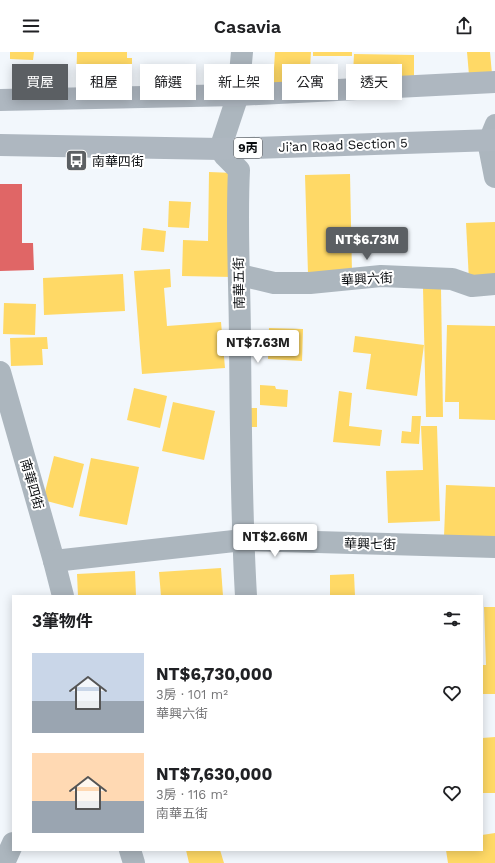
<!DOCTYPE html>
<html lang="zh-TW">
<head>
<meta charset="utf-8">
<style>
	:root { --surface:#fff; --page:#f6f6f6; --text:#202124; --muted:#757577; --accent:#5b5f63 }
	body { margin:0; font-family:"Work Sans","Noto Sans TC",sans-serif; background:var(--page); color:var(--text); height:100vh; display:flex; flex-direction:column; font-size:15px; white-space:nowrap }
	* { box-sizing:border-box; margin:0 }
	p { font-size:13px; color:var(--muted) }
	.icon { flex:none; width:22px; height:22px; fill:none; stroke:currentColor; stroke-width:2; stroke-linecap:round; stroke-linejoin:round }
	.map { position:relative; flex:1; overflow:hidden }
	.details { position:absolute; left:12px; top:543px; width:471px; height:256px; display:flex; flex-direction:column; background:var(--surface); border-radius:0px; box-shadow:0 2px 10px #0003 }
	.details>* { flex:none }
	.hud { position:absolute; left:12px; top:12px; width:471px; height:36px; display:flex; gap:8px }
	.price { position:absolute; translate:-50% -34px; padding:0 9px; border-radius:4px; background:#fff; color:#222; font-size:13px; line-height:26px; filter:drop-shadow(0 1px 2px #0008) }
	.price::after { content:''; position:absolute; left:50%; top:24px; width:12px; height:9px; margin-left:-6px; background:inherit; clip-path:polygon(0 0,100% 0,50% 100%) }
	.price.selected { background:var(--accent); color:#fff }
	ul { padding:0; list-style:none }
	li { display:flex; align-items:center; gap:12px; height:100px; padding:0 20px }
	li span { display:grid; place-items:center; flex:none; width:112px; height:80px; border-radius:0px; color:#555 }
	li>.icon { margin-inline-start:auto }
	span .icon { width:48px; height:48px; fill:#fffc; stroke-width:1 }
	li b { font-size:17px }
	h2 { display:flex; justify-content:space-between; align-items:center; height:48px; padding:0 20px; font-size:17px }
	.pill { padding:0 14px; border-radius:0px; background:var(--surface); box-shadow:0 2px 10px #0003; font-size:14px; line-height:36px }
	.pill.selected { background:var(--accent); color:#fff }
	header { display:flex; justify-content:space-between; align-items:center; height:52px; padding:0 20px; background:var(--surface); font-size:18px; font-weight:600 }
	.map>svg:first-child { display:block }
	.homes { fill:#ffd966 }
	.shops { fill:#e06666 }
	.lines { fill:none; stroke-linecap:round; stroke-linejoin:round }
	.lane { stroke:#acb6be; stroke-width:20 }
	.street { stroke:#acb6be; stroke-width:22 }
	.primary { stroke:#aeb7c0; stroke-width:22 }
	.labels { text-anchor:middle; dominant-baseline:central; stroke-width:4; stroke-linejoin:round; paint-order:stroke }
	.shield { fill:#fff; stroke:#545658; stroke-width:1 }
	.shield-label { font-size:12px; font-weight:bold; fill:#0a0d10 }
	.street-label { font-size:13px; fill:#0a0d10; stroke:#fff }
	.poi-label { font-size:13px; fill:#0a0d10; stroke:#fff; text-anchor:start }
</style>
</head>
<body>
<header><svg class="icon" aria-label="menu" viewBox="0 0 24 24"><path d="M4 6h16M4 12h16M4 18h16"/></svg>Casavia<svg class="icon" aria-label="share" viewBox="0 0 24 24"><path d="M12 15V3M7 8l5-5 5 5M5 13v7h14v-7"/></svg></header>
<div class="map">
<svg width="495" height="811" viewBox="0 0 495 811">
	<rect width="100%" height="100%" fill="#f2f7fc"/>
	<!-- homes -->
	<g class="homes">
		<path d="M10 0H34L33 8 10 7Z"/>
		<path d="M77 0H127V6H132V39L76 38Z"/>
		<path d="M275 0H311L309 33 273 31Z"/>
		<rect x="313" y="0" width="39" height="4"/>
		<path d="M467 0H490L492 22 469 23Z"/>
		<path d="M354 2 414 3V25L353 24Z"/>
		<path d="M209 120 234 121 232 225 182 224 183 188 208 189Z"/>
		<path d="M350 122 352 221 308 222 305 123Z"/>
		<path d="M169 149 191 150 189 176 168 175Z"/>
		<path d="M495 170V228L469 229 466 171Z"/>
		<path d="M143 176 166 179 164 200 141 198Z"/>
		<path d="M170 217 171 235 164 236 167 274 221 270 225 316 142 322 134 219Z"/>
		<path d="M123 222 125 259 44 263 43 226Z"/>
		<path d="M423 236H441L443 365H426Z"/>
		<path d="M4 251 36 252 35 283 3 282Z"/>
		<path d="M447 273 495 274V368L459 367V350H445Z"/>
		<path d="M269 276 303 277 302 309 268 307Z"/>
		<path d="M355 284 424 293 417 344 366 337 371 302 353 300Z"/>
		<path d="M47 285 48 297H42L43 313 11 314 10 286Z"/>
		<path d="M260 333 275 334 276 337 288 338 287 355 260 353Z"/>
		<path d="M134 336 167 344 160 376 127 368Z"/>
		<path d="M339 339 352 341 349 374 382 378 380 394 333 390Z"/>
		<path d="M173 350 215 359 204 408 162 399Z"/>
		<rect x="245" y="356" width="12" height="19"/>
		<path d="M412 364H421L419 392 401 391 402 379 411 380Z"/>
		<path d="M421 374H437L440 469 388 471 386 419 423 418Z"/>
		<path d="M54 404 84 412 73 456 43 448Z"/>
		<path d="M91 406 139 415 127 473 79 464Z"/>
		<path d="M446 433 495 435V488L444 485Z"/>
		<path d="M221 516 223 544H161L159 520Z"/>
		<path d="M135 519 136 544H78L77 522Z"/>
		<path d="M354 522 355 544H330V523Z"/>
		<path d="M484 555H495V642H482V613H486Z"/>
		<path d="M495 685V741H482V686Z"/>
		<path d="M495 781V811H448L446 798H482V783Z"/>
		<path d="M186 798H220L224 811H189Z"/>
	</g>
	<!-- shops -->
	<path class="shops" d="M0 132H22V191H33L34 218 0 219Z"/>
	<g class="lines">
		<!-- lane -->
		<path class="lane" d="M488 89 495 72"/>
		<!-- street -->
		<g class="street">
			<path d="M242 0 238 43 220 97 225 104 239 118C236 176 240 235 240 293 241 377 241 460 246 544"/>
			<path d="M488 89 495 125"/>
			<path d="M240 223 274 231H310L381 224 452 227 472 234 495 232"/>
			<path d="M0 320 54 509 63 544"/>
			<path d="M54 509 243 488 495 495"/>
			<path d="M130 798 134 811"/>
			<path d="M4 811 13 791"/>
		</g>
		<!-- primary -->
		<g class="primary">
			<path d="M0 48 238 43 495 30"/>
			<path d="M0 93 220 97 495 88"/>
		</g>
	</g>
	<!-- icons -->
	<defs>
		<symbol id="bus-square" viewBox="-11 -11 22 22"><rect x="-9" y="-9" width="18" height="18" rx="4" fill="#5b5f63" stroke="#fff"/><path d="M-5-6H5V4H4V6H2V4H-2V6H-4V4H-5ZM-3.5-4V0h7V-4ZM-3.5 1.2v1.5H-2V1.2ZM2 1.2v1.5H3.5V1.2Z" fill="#fff"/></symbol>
	</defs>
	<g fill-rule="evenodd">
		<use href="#bus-square" x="64" y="96" width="25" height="25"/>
	</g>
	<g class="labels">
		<!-- shield labels -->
		<rect class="shield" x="234" y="86" width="28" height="20" rx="3"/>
		<g class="shield-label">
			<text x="248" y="96">9丙</text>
		</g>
		<!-- street labels -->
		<g class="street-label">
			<text transform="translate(343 93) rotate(-2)">Ji’an Road Section 5</text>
			<text transform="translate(367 227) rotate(-3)">華興六街</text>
			<text transform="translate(239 231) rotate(-91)">南華五街</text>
			<text transform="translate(32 432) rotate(74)">南華四街</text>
			<text transform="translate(370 492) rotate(1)">華興七街</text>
		</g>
		<!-- poi labels -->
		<g class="poi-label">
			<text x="92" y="109">南華四街</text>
		</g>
	</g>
</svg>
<b class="price selected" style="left:367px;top:209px">NT$6.73M</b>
<b class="price" style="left:258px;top:312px">NT$7.63M</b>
<b class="price" style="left:275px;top:506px">NT$2.66M</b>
<div class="hud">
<a class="pill selected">買屋</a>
<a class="pill">租屋</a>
<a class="pill">篩選</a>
<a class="pill">新上架</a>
<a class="pill">公寓</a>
<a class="pill">透天</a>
</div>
<section class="details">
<h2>3筆物件<svg class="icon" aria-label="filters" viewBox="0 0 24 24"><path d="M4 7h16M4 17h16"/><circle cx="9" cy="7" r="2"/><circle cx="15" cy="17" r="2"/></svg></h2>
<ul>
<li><span style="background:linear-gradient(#c9d6e8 60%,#9aa5b1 0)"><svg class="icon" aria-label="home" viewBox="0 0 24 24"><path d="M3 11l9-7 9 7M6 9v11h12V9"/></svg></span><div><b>NT$6,730,000</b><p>3房 · 101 m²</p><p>華興六街</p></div><svg class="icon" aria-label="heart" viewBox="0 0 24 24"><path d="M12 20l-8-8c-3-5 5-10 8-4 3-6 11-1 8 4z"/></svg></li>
<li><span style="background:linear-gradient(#ffd9b3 60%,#9aa5b1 0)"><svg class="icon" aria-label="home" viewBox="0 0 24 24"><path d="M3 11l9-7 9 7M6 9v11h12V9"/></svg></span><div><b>NT$7,630,000</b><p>3房 · 116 m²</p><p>南華五街</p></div><svg class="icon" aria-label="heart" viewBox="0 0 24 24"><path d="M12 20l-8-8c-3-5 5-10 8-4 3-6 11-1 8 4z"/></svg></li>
</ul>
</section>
</div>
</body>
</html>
